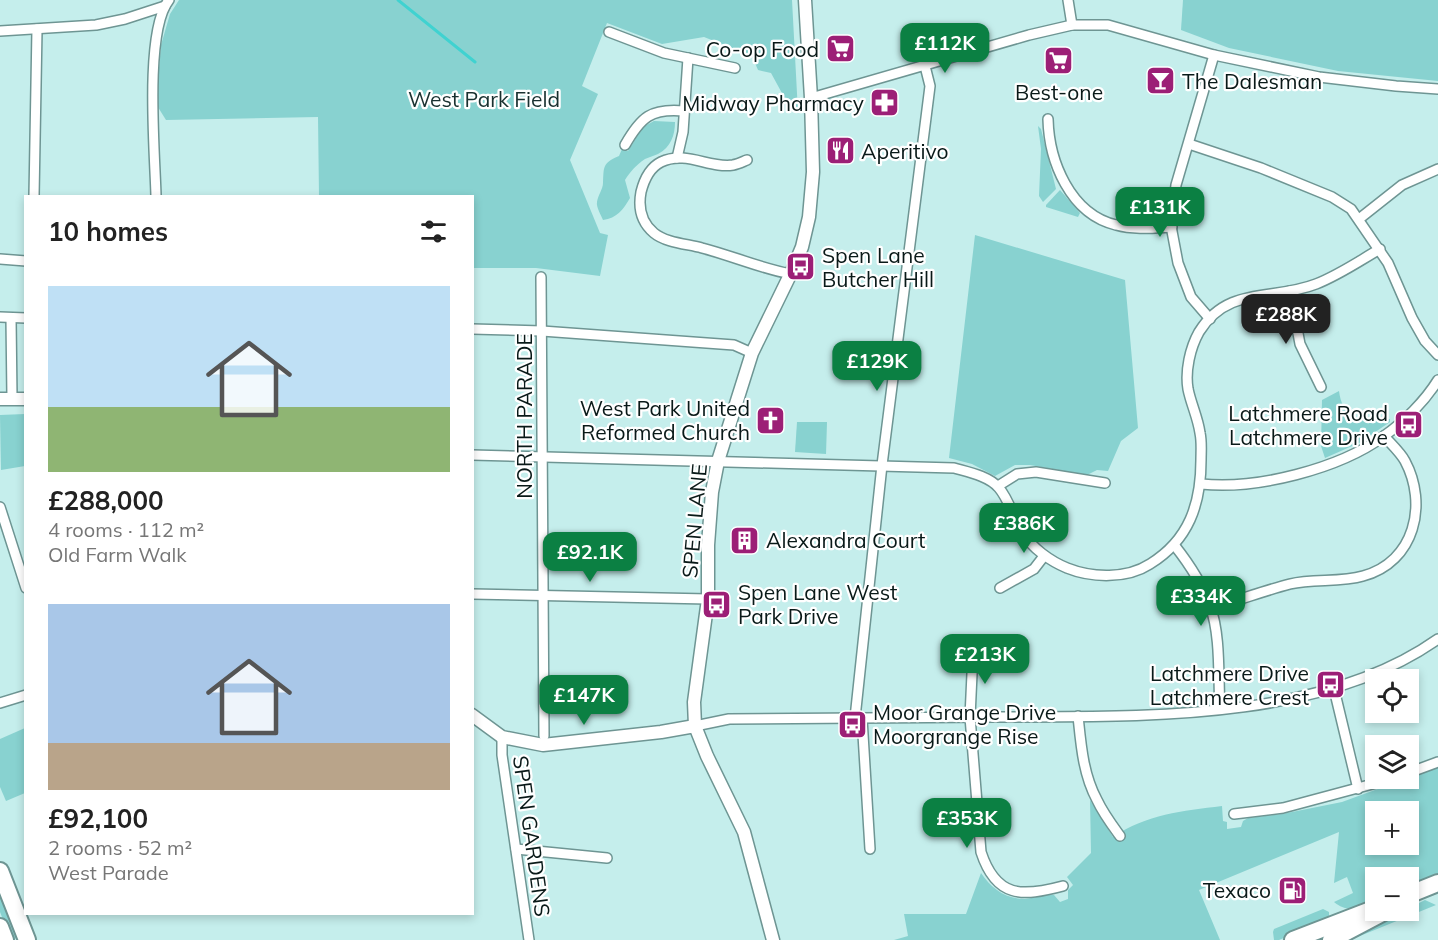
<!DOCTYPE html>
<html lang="en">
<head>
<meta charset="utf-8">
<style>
	:root { --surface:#fff; --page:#f6f6f6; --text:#222; --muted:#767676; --accent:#0b8043 }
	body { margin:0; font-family:Mulish,sans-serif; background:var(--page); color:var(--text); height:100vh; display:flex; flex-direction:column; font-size:22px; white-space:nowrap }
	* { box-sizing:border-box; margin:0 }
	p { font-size:20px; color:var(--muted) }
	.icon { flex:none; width:33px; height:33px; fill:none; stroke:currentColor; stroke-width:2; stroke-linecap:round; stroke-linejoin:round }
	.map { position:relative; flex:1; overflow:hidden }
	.details { position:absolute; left:24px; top:195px; width:450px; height:720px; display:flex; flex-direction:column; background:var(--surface); border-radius:0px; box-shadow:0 3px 9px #0003 }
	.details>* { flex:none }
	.buttons { position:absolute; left:1365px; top:669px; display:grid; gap:12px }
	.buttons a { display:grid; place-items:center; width:54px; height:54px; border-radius:0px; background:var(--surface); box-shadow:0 3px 9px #0003; font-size:30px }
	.price { position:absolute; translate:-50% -51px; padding:0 14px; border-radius:12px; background:var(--accent); color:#fff; font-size:20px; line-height:39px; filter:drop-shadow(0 2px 3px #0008) }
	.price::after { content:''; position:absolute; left:50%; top:36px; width:18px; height:14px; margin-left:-9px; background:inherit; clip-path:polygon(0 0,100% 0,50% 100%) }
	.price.selected { background:#222; color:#fff }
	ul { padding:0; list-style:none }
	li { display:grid; align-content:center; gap:12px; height:318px; padding:0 24px }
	li span { display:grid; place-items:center; height:186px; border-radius:0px; color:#555 }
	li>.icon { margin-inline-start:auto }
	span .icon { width:108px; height:108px; fill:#fffc; stroke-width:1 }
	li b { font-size:26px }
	h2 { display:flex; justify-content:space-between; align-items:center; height:72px; padding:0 24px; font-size:26px }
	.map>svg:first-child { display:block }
	.green { fill:#88d2d0; fill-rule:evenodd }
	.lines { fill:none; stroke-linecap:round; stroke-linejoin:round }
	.stream { stroke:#40d2d0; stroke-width:3 }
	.minor-casing { stroke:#6e9593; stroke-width:12 }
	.tertiary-casing { stroke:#6e9593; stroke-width:15 }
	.trunk-casing { stroke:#6e9593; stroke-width:20 }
	.minor { stroke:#fff; stroke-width:9 }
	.tertiary { stroke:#fff; stroke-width:12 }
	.trunk { stroke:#fff; stroke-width:16 }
	.labels { text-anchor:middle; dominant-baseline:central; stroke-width:4.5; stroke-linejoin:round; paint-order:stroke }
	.poi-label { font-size:21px; fill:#091918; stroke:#fff; text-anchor:end }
	.park-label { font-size:21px; fill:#193130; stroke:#fff }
	.street-label { font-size:21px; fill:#091918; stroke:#fff }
</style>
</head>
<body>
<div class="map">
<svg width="1438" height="940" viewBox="0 0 1438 940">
	<rect width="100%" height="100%" fill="#c5eeec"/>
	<!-- green -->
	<g class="green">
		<path d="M179 0H792L798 112 789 106 771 73 758 70 752 56 704 37 662 44 607 23 582 86 598 94 570 160 600 233 608 235 600 276 536 268H473L472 196H319L318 117 166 120 156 104 161 45 170 14Z"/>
		<path d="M1183 0H1438V81L1338 71 1229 48 1181 30Z"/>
		<path d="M654 121 675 122C675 135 671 147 658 154 654 156 649 157 645 159 636 165 630 172 625 180L630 198C623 210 617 218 603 220 601 215 596 207 597 202 598 195 603 189 603 183 604 167 602 163 619 156L622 149 628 151 643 127Z"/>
		<path d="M1038 126 1041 129 1056 189 1043 202 1039 196 1041 149Z"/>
		<path d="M1060 190 1080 213 1078 217 1046 207V205Z"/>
		<path d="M975 235 1125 280 1138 428 1121 441 1108 471 1097 470 1087 475 1030 465H1015L995 476 972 464 949 458Z"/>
		<path d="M1339 391C1343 422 1364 421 1390 419V422L1359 443 1325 458 1321 446 1322 400Z"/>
		<path d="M25 414V466L1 470 0 415Z"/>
		<path d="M797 422H827L826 454 795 452Z"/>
		<path d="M25 728V793L6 801 0 787V739Z"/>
		<path d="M1438 767V873L1409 885 1408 878H1376L1375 899C1359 906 1350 915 1334 902L1353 893 1347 877 1334 883 1339 832 1199 890 1220 940H894L908 936 904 914H966L981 873C991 888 1005 899 1025 899 1035 898 1044 894 1054 895L1060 902 1068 899V890L1073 885 1067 877 1091 853 1090 800 1113 837C1147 814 1182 811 1222 806L1223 821 1227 822V829L1241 827 1243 821 1248 818 1282 814 1342 802ZM1376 812H1408V844H1376Z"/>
		<path d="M0 885 20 937 11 940 0 912Z"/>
		<path d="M1425 900 1436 905 1350 940 1349 938 1403 911 1408 910 1409 908Z"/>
		<path d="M1323 909 1329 912V919L1279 940H1274L1273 932 1274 929Z"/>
	</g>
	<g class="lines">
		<!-- stream -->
		<path class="stream" d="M398 0 475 62"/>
		<defs>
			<g id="minor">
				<path d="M1068 0 1072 25"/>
				<path d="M0 31 96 25 125 19 165 6"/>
				<path d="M609 32 664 53 735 68"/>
				<path d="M811 98 1029 35 1072 25H1108L1214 55 1319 77 1396 86 1438 89"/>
				<path d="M1048 119C1049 161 1070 214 1116 225 1134 230 1153 228 1172 227"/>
				<path d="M1189 144 1261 168 1332 197 1351 209 1388 263 1412 318 1425 341 1438 355"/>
				<path d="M625 145C641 117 651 108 684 111"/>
				<path d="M677 158 683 132 688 58"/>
				<path d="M747 160C742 162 738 164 733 165 710 169 686 150 661 162 649 168 644 180 641 192 638 208 641 222 654 233 666 243 688 244 702 248 733 256 759 268 791 274"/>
				<path d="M34 196 37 29"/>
				<path d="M156 196C155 154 144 31 169 0"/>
				<path d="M1359 219 1402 185 1438 169"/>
				<path d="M0 259 26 261"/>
				<path d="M541 277 544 736"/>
				<path d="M1290 291 1300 344 1321 387"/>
				<path d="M0 317 26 318"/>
				<path d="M11 318 12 398"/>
				<path d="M1210 319 1191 297 1178 263 1171 226 1176 185 1214 55"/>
				<path d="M472 329 542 331 734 345 752 353"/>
				<path d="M472 455 954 468C968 472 989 476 999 488 1010 501 1013 518 1022 532 1032 548 1050 561 1067 568 1092 578 1127 579 1150 564 1189 540 1201 504 1201 460 1201 451 1202 442 1200 433 1198 418 1191 404 1188 389 1185 371 1190 348 1199 332 1228 285 1273 301 1316 284 1339 275 1359 261 1380 249"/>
				<path d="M1201 484C1256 490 1339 469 1384 436 1404 422 1425 401 1438 380"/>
				<path d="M998 486 1017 474 1036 472 1105 483"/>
				<path d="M0 507 26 588"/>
				<path d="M1175 546C1190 565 1202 583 1210 606 1221 635 1218 678 1220 709"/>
				<path d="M1000 588 1034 569 1044 556"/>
				<path d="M472 594 708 599"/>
				<path d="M1211 608C1237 601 1263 591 1290 584 1313 578 1340 583 1363 576 1415 562 1428 504 1405 461 1400 452 1391 444 1384 436"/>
				<path d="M973 652 970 717 981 852C996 898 1022 897 1063 886"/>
				<path d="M1334 689 1358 789"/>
				<path d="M0 703 26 695"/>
				<path d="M1078 716C1081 745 1083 774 1097 800 1103 813 1112 825 1120 836"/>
				<path d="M855 718 882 465 930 86 925 66"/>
				<path d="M862 718 870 849"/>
				<path d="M695 726 729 719C817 718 905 717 993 717 1134 716 1318 724 1438 639"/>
				<path d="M502 737V755L529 940"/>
				<path d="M1408 773 1438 762"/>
				<path d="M1234 814 1283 808 1395 778"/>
				<path d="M516 849 607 858"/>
			</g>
			<g id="tertiary">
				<path d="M0 399H26"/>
				<path d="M472 715 502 737 543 745 661 732 695 726"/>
				<path d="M773 940 744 832 707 756 695 726 694 702 708 599V545L712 492 718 461 752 353 792 271 802 247 809 217 813 172 811 98 805 0"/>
			</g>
			<g id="trunk">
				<path d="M0 871 27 940"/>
				<path d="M1408 895 1438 883"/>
				<path d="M0 927 5 940"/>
				<path d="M1293 940 1376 908"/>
				<path d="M1331 940 1388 910"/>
			</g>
		</defs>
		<!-- minor casing -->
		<use href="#minor" class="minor-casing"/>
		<!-- tertiary casing -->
		<use href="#tertiary" class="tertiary-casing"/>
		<!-- trunk casing -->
		<use href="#trunk" class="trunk-casing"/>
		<!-- minor -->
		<use href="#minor" class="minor"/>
		<!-- tertiary -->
		<use href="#tertiary" class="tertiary"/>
		<!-- trunk -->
		<use href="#trunk" class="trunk"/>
	</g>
	<!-- icons -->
	<defs>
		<symbol id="supermarket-square" viewBox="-11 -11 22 22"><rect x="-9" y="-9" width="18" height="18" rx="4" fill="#9c1f76" stroke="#fff"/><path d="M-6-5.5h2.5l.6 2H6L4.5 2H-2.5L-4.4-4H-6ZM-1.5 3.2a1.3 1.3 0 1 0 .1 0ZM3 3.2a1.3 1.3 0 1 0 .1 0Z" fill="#fff"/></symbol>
		<symbol id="bar-square" viewBox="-11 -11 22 22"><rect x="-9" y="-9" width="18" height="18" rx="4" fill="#9c1f76" stroke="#fff"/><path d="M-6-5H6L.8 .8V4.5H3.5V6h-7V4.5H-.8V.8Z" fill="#fff"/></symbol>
		<symbol id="pharmacy-square" viewBox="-11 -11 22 22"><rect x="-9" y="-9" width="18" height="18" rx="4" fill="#9c1f76" stroke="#fff"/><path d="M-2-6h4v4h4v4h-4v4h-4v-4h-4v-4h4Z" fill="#fff"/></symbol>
		<symbol id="restaurant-square" viewBox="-11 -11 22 22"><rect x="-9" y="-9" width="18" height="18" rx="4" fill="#9c1f76" stroke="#fff"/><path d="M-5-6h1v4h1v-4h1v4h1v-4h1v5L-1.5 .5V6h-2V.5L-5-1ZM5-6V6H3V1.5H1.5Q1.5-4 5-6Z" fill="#fff"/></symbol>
		<symbol id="bus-square" viewBox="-11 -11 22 22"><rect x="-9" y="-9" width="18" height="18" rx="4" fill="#9c1f76" stroke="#fff"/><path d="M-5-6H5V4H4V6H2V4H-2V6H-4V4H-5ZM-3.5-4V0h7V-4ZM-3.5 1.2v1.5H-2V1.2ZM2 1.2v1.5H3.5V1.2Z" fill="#fff"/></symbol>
		<symbol id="church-square" viewBox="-11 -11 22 22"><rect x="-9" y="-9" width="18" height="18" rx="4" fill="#9c1f76" stroke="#fff"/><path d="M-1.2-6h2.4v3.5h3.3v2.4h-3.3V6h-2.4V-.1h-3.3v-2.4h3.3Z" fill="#fff"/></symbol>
		<symbol id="building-square" viewBox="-11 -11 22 22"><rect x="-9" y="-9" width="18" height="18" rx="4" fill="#9c1f76" stroke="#fff"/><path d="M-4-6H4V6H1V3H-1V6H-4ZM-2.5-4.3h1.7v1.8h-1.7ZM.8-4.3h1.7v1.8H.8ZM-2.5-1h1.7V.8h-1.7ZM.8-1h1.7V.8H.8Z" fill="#fff"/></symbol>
		<symbol id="fuel-square" viewBox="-11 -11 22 22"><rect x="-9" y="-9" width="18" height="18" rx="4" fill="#9c1f76" stroke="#fff"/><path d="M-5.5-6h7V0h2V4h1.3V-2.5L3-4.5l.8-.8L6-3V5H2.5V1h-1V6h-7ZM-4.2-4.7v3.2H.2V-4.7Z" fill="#fff"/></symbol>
	</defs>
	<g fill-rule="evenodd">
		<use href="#supermarket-square" x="824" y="32" width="33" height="33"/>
		<use href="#supermarket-square" x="1042" y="44" width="33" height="33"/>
		<use href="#bar-square" x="1144" y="64" width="33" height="33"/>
		<use href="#pharmacy-square" x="868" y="86" width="33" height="33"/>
		<use href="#restaurant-square" x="824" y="134" width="33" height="33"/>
		<use href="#bus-square" x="784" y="250" width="33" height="33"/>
		<use href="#church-square" x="754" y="404" width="33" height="33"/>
		<use href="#bus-square" x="1392" y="408" width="33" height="33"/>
		<use href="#building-square" x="728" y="524" width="33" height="33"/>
		<use href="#bus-square" x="700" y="588" width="33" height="33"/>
		<use href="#bus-square" x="1314" y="668" width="33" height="33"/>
		<use href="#bus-square" x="836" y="708" width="33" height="33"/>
		<use href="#fuel-square" x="1276" y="874" width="33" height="33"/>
	</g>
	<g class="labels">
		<!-- poi labels -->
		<g class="poi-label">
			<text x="819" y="49">Co-op Food</text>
			<text x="1182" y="81" text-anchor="start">The Dalesman</text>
			<text x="1059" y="92" text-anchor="middle">Best-one</text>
			<text x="864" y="103">Midway Pharmacy</text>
			<text x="861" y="151" text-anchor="start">Aperitivo</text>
			<text x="822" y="255" text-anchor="start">Spen Lane<tspan x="822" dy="24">Butcher Hill</tspan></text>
			<text x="750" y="408">West Park United<tspan x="750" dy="24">Reformed Church</tspan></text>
			<text x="1388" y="413">Latchmere Road<tspan x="1388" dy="24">Latchmere Drive</tspan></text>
			<text x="766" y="540" text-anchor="start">Alexandra Court</text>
			<text x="738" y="592" text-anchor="start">Spen Lane West<tspan x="738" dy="24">Park Drive</tspan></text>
			<text x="1309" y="673">Latchmere Drive<tspan x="1309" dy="24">Latchmere Crest</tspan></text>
			<text x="873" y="712" text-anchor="start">Moor Grange Drive<tspan x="873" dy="24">Moorgrange Rise</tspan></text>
			<text x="1271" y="890">Texaco</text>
		</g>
		<!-- park labels -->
		<g class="park-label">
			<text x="484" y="99">West Park Field</text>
		</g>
		<!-- street labels -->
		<g class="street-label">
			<text transform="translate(524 416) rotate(-90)">NORTH PARADE</text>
			<text transform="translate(694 521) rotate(-85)">SPEN LANE</text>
			<text transform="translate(532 836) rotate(82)">SPEN GARDENS</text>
		</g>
	</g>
</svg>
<div class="buttons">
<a><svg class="icon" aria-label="locate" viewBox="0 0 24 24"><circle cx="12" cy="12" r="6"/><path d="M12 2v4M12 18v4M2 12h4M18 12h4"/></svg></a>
<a><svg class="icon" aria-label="layers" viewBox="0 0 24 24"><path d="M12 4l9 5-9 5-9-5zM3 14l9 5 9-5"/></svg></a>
<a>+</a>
<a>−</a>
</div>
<b class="price" style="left:945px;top:74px">£112K</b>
<b class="price" style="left:1160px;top:238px">£131K</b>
<b class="price selected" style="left:1286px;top:345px">£288K</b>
<b class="price" style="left:877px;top:392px">£129K</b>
<b class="price" style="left:1024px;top:554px">£386K</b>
<b class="price" style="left:590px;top:583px">£92.1K</b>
<b class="price" style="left:1201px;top:627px">£334K</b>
<b class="price" style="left:985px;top:685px">£213K</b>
<b class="price" style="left:584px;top:726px">£147K</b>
<b class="price" style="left:967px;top:849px">£353K</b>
<section class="details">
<h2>10 homes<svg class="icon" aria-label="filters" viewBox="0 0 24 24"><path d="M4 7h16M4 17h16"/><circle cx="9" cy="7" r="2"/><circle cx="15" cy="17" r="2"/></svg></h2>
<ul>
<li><span style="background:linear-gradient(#bfe0f5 65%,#8fb573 0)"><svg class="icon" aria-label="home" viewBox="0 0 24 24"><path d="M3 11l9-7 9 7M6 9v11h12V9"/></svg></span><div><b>£288,000</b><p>4 rooms · 112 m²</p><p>Old Farm Walk</p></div></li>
<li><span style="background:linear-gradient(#a9c7e8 75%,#b9a48a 0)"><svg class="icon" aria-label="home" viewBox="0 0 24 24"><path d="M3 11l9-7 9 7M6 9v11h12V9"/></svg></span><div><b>£92,100</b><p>2 rooms · 52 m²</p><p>West Parade</p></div></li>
</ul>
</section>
</div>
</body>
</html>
